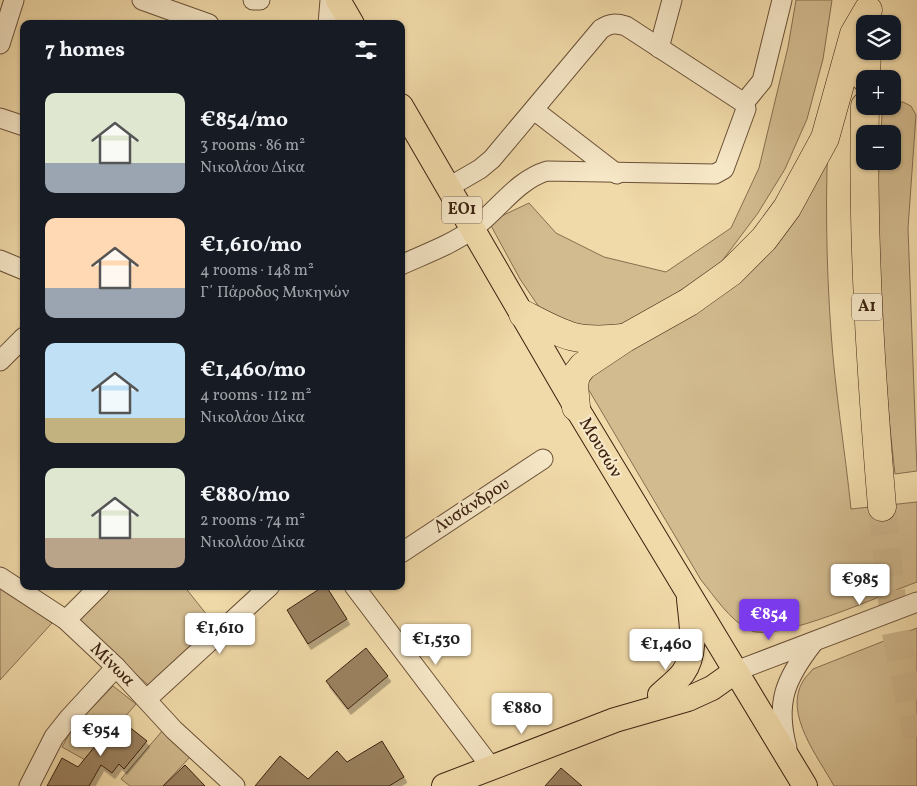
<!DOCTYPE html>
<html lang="en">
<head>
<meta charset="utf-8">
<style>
	:root { --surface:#171b24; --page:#242831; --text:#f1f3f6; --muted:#9ea1a6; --accent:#7c3aed }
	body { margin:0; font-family:Vollkorn,serif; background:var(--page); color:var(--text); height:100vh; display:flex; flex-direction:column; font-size:19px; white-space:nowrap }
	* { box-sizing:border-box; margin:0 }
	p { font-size:16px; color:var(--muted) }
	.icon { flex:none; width:28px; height:28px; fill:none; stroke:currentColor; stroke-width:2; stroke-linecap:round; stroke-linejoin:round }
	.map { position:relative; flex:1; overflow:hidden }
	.drawer { position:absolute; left:20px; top:20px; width:385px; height:570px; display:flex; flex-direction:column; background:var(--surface); border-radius:10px; box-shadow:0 1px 4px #0004 }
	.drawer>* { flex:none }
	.controls { position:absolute; left:856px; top:15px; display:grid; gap:10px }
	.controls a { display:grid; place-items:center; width:45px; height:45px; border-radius:10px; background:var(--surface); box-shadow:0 1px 4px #0004; font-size:25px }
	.price { position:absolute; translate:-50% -42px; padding:0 11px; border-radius:5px; background:#fff; color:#222; font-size:16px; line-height:32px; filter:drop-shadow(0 1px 2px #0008) }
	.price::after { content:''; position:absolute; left:50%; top:30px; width:15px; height:11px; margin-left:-8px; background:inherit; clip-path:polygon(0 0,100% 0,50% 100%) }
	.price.selected { background:var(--accent); color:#fff }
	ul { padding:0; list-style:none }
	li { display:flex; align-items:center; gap:15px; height:125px; padding:0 25px }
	li span { display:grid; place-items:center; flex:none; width:140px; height:100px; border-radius:10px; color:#555 }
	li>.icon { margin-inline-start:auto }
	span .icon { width:60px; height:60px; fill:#fffc; stroke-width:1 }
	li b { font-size:21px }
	h2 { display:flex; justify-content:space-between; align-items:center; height:60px; padding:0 25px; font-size:21px }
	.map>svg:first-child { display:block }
	.green { fill:#d2bb8f; stroke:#886e50 }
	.building { fill:#9b8260; stroke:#3d2211; filter:url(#shadow) }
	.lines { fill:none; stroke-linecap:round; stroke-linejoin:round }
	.highway-tunnel { stroke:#cdb58b; stroke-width:28; stroke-dasharray:28 14; stroke-linecap:butt }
	.minor-casing { stroke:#6a5037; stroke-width:21 }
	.major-casing { stroke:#3d2211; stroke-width:26 }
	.highway-casing { stroke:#3d2211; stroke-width:29 }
	.minor { stroke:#f6e7c7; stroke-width:19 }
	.major { stroke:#f1daa9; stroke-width:24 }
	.highway { stroke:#f1daa9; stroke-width:28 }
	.labels { text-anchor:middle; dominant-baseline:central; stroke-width:4.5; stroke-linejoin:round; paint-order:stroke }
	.shield { fill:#f6e7c7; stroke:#745d48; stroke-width:1 }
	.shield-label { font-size:16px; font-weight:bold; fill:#3d2211 }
	.street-label { font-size:18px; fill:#3d2211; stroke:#f6e7c7 }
</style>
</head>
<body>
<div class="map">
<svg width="917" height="786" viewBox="0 0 917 786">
	<defs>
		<filter id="shadow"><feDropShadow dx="3" dy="5.5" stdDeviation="0" flood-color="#0004"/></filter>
	</defs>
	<rect width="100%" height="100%" fill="#f1daa9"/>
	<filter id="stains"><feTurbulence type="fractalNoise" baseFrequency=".004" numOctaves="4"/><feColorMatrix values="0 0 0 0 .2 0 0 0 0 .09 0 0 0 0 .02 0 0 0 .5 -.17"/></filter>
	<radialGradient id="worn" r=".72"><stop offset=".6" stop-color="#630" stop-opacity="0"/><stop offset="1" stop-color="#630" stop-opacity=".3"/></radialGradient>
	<!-- green -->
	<g class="green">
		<path d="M796 0H832L823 59 807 119 785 169 758 213 722 261 664 302 617 328 559 324 541 310 520 279 489 222 529 203 556 233 604 257 666 272 731 228 759 168 788 47Z"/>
		<path d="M903 102 911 106 916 115 908 228 917 471 895 474C883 370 876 266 879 161H892V134H881L882 114 889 106H892L893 103Z"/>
		<path d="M829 119C825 189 826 261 831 332 835 391 845 450 851 509L917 502V582C886 593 775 644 749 630 729 619 715 597 701 580L580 375 721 288Z"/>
		<path d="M0 585 52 623 0 680Z"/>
		<path d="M113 586H184L215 625 148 685 78 621Z"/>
		<path d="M917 628V786H834C819 758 783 714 803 681 805 677 810 673 813 669Z"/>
		<path d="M113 686 136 704 87 761 62 747 72 729Z"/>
		<path d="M163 730 190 757 163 786H130L121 779Z"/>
	</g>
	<!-- building -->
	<g class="building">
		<path d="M324 586H326L347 619 308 644 287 610Z"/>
		<path d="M366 648 388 676 348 709 326 681Z"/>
		<path d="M118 718 147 741 124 769 119 764 112 773 101 765 89 786H47L62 758 78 767Z"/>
		<path d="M382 741 404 777 389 786H255L280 756 308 779 337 751 347 762Z"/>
		<path d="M185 765 205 786H163Z"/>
		<path d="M561 768 582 786H545Z"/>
	</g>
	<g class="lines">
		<!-- highway-tunnel -->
		<path class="highway-tunnel" d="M882 507 895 628 917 737"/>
		<defs>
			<g id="minor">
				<path d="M142 0 209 24"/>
				<path d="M253 0H260"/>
				<path d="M328 24 330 0"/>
				<path d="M0 44 14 0"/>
				<path d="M659 48 672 0"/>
				<path d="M744 103 762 81 782 0"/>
				<path d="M534 110 617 174"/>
				<path d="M0 118 24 126"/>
				<path d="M0 260 24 270"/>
				<path d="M401 265C425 254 453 244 474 228 498 210 517 180 547 171L715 174 724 169 746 109 744 103 626 26C616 23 610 23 601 29L492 159 480 169 449 187"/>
				<path d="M0 361 24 337"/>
				<path d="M401 553 543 459"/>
				<path d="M0 577 66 620 116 667 174 730 235 786"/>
				<path d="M354 586 491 767"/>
				<path d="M66 620 100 586"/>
				<path d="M736 671 917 602"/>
				<path d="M147 699 270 586"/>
				<path d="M787 748C775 703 785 679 813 643"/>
				<path d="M29 786 54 737 69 718 116 667"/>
			</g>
			<g id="major">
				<path d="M338 0 352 24"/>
				<path d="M401 106 576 407 805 786"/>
				<path d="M660 695C667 688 677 681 683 673 698 652 691 623 689 599"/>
				<path d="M444 786 615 720 688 699 712 688 736 671"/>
			</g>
			<g id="highway">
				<path d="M866 79 867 51"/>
				<path d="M865 106C862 241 871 373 882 507"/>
				<path d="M523 314C565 336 575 343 623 338"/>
				<path d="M576 407 574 385 576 375 583 366 625 338 689 302 731 272 764 239 787 208 825 138 854 34 868 10"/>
			</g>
		</defs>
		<!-- minor casing -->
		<use href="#minor" class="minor-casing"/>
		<!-- major casing -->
		<use href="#major" class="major-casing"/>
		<!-- highway casing -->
		<use href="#highway" class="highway-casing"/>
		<!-- minor -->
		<use href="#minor" class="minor"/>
		<!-- major -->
		<use href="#major" class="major"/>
		<!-- highway -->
		<use href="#highway" class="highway"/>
	</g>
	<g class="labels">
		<!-- shield labels -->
		<g class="shield">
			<rect x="442" y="196.5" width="40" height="27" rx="4"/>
			<rect x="852" y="293.5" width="30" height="27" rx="4"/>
		</g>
		<g class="shield-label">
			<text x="462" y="210">ΕΟ1</text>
			<text x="867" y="307">Α1</text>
		</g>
		<!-- street labels -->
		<g class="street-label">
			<text transform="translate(600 448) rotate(59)">Μουσών</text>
			<text transform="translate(472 506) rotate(-33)">Λυσάνδρου</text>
			<text transform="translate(112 665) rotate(44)">Μίνωα</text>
		</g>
	</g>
	<rect width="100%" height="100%" filter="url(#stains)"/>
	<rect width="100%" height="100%" fill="url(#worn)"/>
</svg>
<div class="controls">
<a><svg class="icon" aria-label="layers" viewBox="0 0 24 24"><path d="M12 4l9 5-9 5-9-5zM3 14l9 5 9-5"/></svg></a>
<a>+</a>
<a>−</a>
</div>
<b class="price" style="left:860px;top:606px">€985</b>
<b class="price selected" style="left:769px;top:641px">€854</b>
<b class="price" style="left:220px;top:655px">€1,610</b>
<b class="price" style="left:436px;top:666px">€1,530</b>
<b class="price" style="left:666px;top:671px">€1,460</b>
<b class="price" style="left:522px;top:735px">€880</b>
<b class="price" style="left:101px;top:757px">€954</b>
<section class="drawer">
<h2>7 homes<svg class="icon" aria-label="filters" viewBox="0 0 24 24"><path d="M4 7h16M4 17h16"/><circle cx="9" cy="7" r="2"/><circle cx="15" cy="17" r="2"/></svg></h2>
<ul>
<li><span style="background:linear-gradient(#dfe7d0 70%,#9aa5b1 0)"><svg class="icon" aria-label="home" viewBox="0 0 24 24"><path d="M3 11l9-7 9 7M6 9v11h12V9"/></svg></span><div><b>€854/mo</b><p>3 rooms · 86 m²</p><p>Νικολάου Δίκα</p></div></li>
<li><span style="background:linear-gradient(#ffd9b3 70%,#9aa5b1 0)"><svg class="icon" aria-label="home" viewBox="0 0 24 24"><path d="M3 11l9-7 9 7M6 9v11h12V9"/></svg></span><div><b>€1,610/mo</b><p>4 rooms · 148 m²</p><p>Γ΄ Πάροδος Μυκηνών</p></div></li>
<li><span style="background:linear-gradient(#bfe0f5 75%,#c2b280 0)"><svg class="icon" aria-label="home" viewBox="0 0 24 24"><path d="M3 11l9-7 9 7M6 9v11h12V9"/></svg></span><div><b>€1,460/mo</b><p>4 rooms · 112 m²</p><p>Νικολάου Δίκα</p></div></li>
<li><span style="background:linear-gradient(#dfe7d0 70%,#b9a48a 0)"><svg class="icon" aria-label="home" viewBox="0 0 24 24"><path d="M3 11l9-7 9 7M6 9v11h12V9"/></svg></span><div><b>€880/mo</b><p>2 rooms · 74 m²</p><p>Νικολάου Δίκα</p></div></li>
</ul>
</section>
</div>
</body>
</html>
